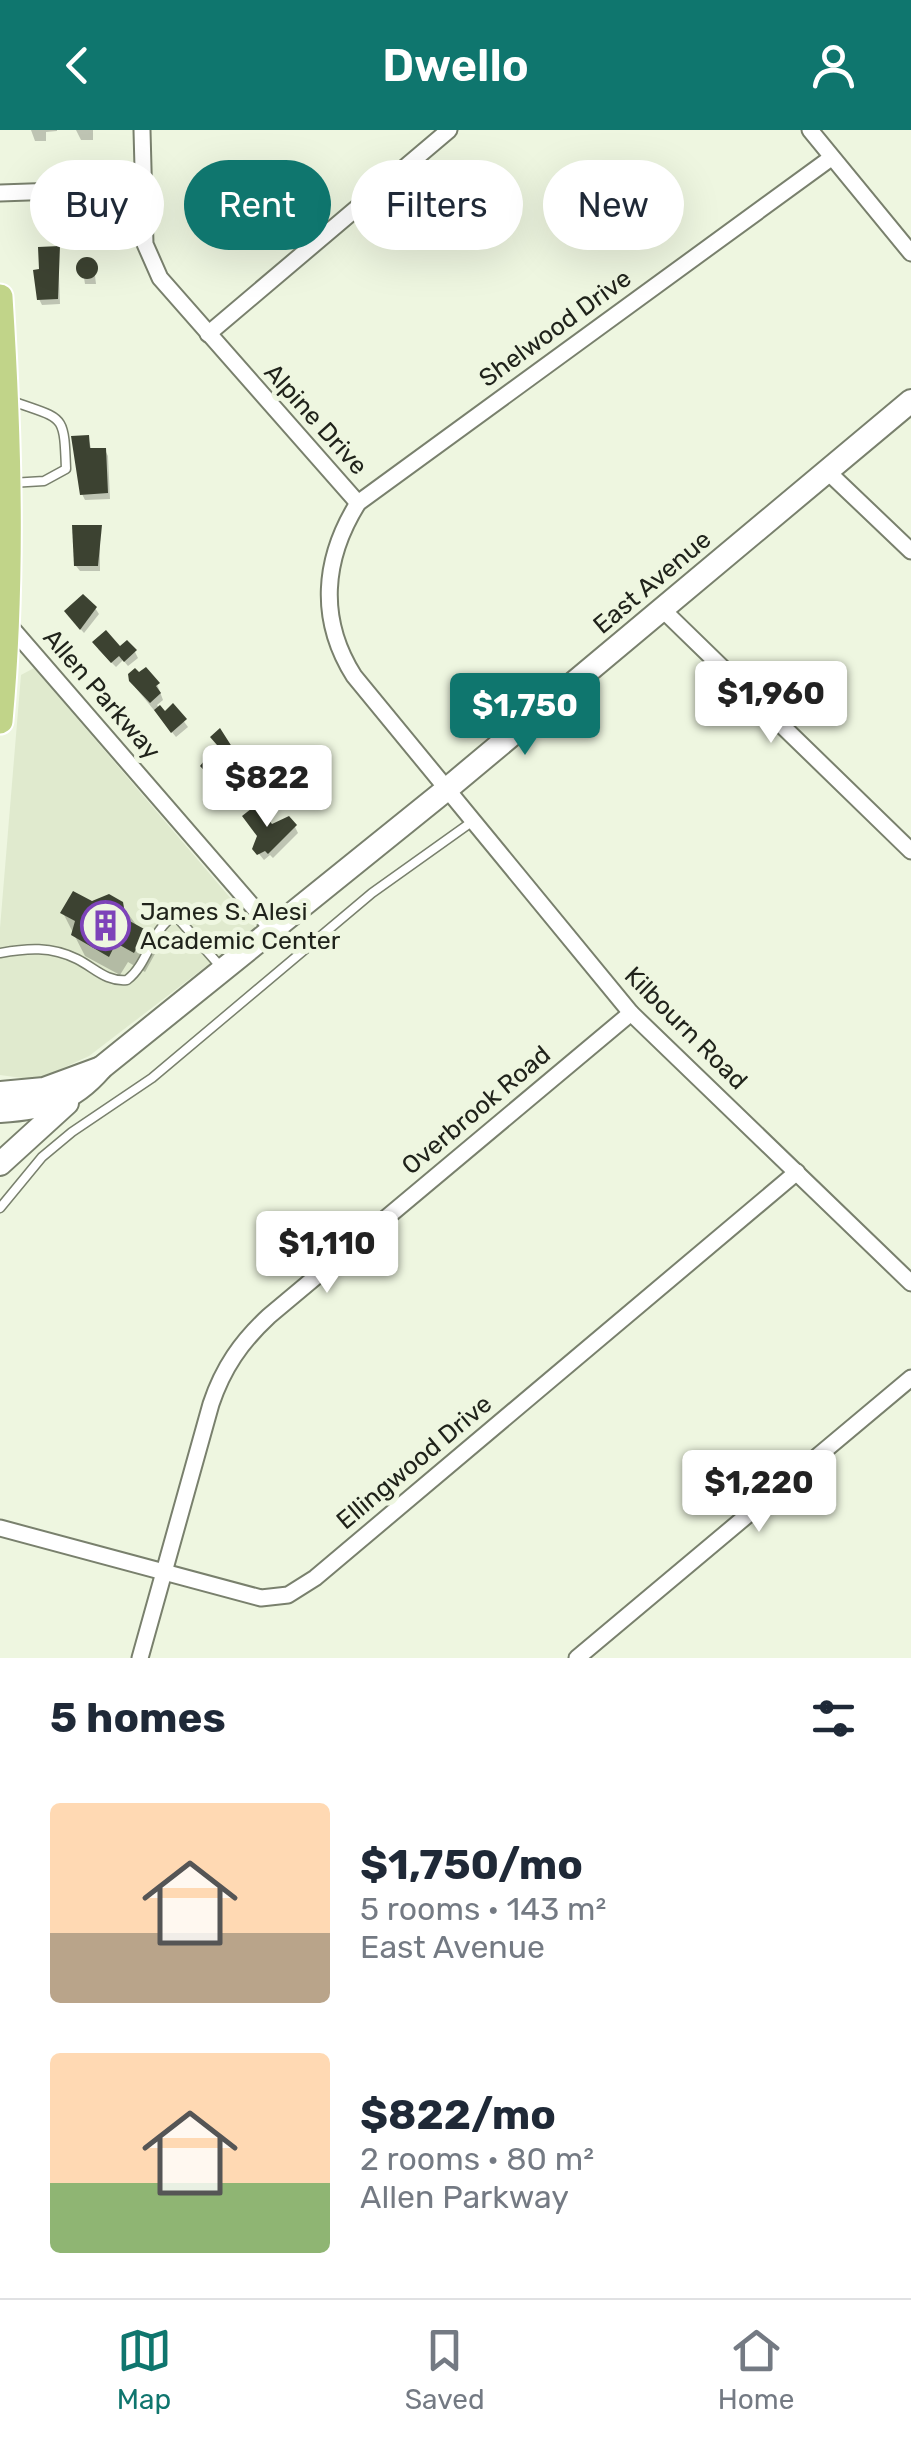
<!DOCTYPE html>
<html lang="en">
<head>
<meta charset="utf-8">
<style>
	:root { --surface:#fff; --page:#f2f2f3; --text:#1f2937; --muted:#747a83; --line:#e0e1e3; --accent:#0f766e }
	body { margin:0; font-family:Rubik,sans-serif; background:var(--page); color:var(--text); height:100vh; display:flex; flex-direction:column; font-size:38px; white-space:nowrap }
	* { box-sizing:border-box; margin:0 }
	p { font-size:32px; color:var(--muted) }
	.icon { flex:none; width:55px; height:55px; fill:none; stroke:currentColor; stroke-width:2; stroke-linecap:round; stroke-linejoin:round }
	.map { position:relative; height:1528px; overflow:hidden }
	.drawer { display:flex; flex-direction:column; background:var(--surface); flex:1 }
	.drawer>* { flex:none }
	.top-card { position:absolute; left:30px; top:30px; width:852px; height:90px; display:flex; gap:20px }
	.price { position:absolute; translate:-50% -85px; padding:0 22px; border-radius:10px; background:#fff; color:#222; font-size:32px; line-height:65px; filter:drop-shadow(0 2px 5px #0008) }
	.price::after { content:''; position:absolute; left:50%; top:60px; width:30px; height:22px; margin-left:-15px; background:inherit; clip-path:polygon(0 0,100% 0,50% 100%) }
	.price.current { background:var(--accent); color:#fff }
	ul { padding:0; list-style:none }
	li { display:flex; align-items:center; gap:30px; height:250px; padding:0 50px }
	li span { display:grid; place-items:center; flex:none; width:280px; height:200px; border-radius:10px; color:#555 }
	li>.icon { margin-inline-start:auto }
	span .icon { width:120px; height:120px; fill:#fffc; stroke-width:1 }
	li b { font-size:42px }
	h2 { display:flex; justify-content:space-between; align-items:center; height:120px; padding:0 50px; font-size:42px }
	.chip { padding:0 35px; border-radius:45px; background:var(--surface); box-shadow:0 10px 40px #0002; font-size:35px; line-height:90px }
	.chip.current { background:var(--accent); color:#fff }
	header { display:flex; justify-content:space-between; align-items:center; height:130px; padding:0 50px; background:var(--accent); color:#fff; font-size:45px; font-weight:600 }
	.dock { display:flex; justify-content:space-around; align-items:center; height:140px; border-top:2px solid var(--line); background:var(--surface); font-size:28px; color:var(--muted) }
	.dock a { display:grid; justify-items:center; gap:5px }
	.dock .current { color:var(--accent) }
	.map>svg:first-child { display:block }
	.built { fill:#e0eace }
	.shadow { fill:#0003 }
	.building { fill:#3c4231 }
	.lines { fill:none; stroke-linecap:round; stroke-linejoin:round }
	.lane-casing { stroke:#79806d; stroke-width:11 }
	.street-casing { stroke:#79806d; stroke-width:19 }
	.secondary-casing { stroke:#79806d; stroke-width:26 }
	.primary-casing { stroke:#fff; stroke-width:29 }
	.lane { stroke:#fff; stroke-width:8 }
	.street { stroke:#fff; stroke-width:15 }
	.secondary { stroke:#fff; stroke-width:22 }
	.primary { stroke:#c1d489; stroke-width:25 }
	.labels { text-anchor:middle; dominant-baseline:central; stroke-width:10; stroke-linejoin:round; paint-order:stroke }
	.street-label { font-size:25px; fill:#20231b; stroke:#eef6e0 }
	.poi-label { font-size:25px; fill:#20231b; stroke:#eef6e0; text-anchor:start }
</style>
</head>
<body>
<header><svg class="icon" aria-label="back" viewBox="0 0 24 24"><path d="M15 5l-7 7 7 7"/></svg>Dwello<svg class="icon" aria-label="person" viewBox="0 0 24 24"><circle cx="12" cy="8" r="4"/><path d="M4 21q1-7 8-7t8 7"/></svg></header>
<div class="map">
<svg width="911" height="1528" viewBox="0 0 911 1528">
	<rect width="100%" height="100%" fill="#eef6e0"/>
	<!-- built -->
	<path class="built" d="M34 538 256 798 89 926 37 950 0 945V798L21 545Z"/>
	<!-- shadow -->
	<g class="shadow">
		<path d="M31 0H57V1L46 2V11H35Z"/>
		<path d="M76 0H93V10H81Z"/>
		<path d="M58 119 60 174 42 175 39 169Z"/>
		<path d="M81 129H93L96 154H85Z"/>
		<path d="M88 308 92 321 105 320 108 326 110 369 85 370 82 364Z"/>
		<path d="M100 398V441H80L76 436Z"/>
		<path d="M95 478 99 484 84 503 70 487Z"/>
		<path d="M98 519 135 522 138 528 128 536 123 530 116 537Z"/>
		<path d="M157 554 163 570 157 575 164 584 173 577 188 597 176 607 135 557Z"/>
		<path d="M219 602 236 628 230 633 234 640 218 654 207 642 219 616Z"/>
		<path d="M272 697H295L298 703 273 728 270 725 264 730 255 719 259 707Z"/>
		<path d="M121 774 156 822 145 842 128 832 120 845 85 826 63 783Z"/>
	</g>
	<!-- building -->
	<g class="building">
		<path d="M60 116 58 169 37 170 33 140 39 139 38 117Z"/>
		<circle cx="87" cy="138" r="11"/>
		<path d="M89 305 90 318H106L108 363 80 365 71 306Z"/>
		<path d="M72 395H102L98 436H74Z"/>
		<path d="M83 464 97 477 80 500 64 481Z"/>
		<path d="M106 500 120 516 127 510 137 520 124 532 119 526 111 533 92 512Z"/>
		<path d="M146 537 160 553 156 556 161 563 150 573 129 551 128 544 135 538 139 542Z"/>
		<path d="M173 573 187 589 171 603 154 580 160 575 165 581Z"/>
		<path d="M220 598 234 620 227 627 233 633 213 650 200 636 217 615 210 607Z"/>
		<path d="M256 675 272 694 289 686 297 695 268 724 265 721 257 725 252 719 257 706 242 686Z"/>
		<path d="M73 761 92 771 109 764 123 772 126 789 146 800 134 823 116 813 109 827 71 805 75 791 60 783Z"/>
	</g>
	<g class="lines">
		<defs>
			<g id="lane">
				<path d="M11 353 44 351 66 339C64 282 64 290 12 271"/>
				<path d="M0 823C27 818 51 816 77 829 95 838 106 852 127 850 149 833 150 801 175 785L220 836"/>
				<path d="M0 1078 42 1027 72 1002 152 948 372 763 473 691"/>
			</g>
			<g id="street">
				<path d="M142 0 145 114 160 148 358 373"/>
				<path d="M810 0 911 123"/>
				<path d="M831 28 358 373C323 429 318 489 354 546L631 883 911 1153"/>
				<path d="M0 63 143 58"/>
				<path d="M208 204 449 0"/>
				<path d="M828 342 911 421"/>
				<path d="M662 479 911 721"/>
				<path d="M9 495 274 801"/>
				<path d="M0 1398 261 1468 288 1465 315 1448 797 1042"/>
				<path d="M140 1528 211 1274C223 1238 241 1212 269 1186L631 883"/>
				<path d="M577 1528 911 1248"/>
			</g>
			<g id="secondary">
				<path d="M0 963 44 959 101 938"/>
				<path d="M0 981C44 978 71 973 101 938L447 659 911 271"/>
				<path d="M0 1034 67 973"/>
			</g>
			<path id="primary" d="M0 167C9 308 13 450 0 591"/>
		</defs>
		<!-- lane casing -->
		<use href="#lane" class="lane-casing"/>
		<!-- street casing -->
		<use href="#street" class="street-casing"/>
		<!-- secondary casing -->
		<use href="#secondary" class="secondary-casing"/>
		<!-- primary casing -->
		<use href="#primary" class="primary-casing"/>
		<!-- lane -->
		<use href="#lane" class="lane"/>
		<!-- street -->
		<use href="#street" class="street"/>
		<!-- secondary -->
		<use href="#secondary" class="secondary"/>
		<!-- primary -->
		<use href="#primary" class="primary"/>
	</g>
	<!-- icons -->
	<defs>
		<symbol id="building-ring" viewBox="-11 -11 22 22"><circle r="9.5" fill="#eef6e0" stroke="#7d43b9" stroke-width="1.5"/><path d="M-4-6H4V6H1V3H-1V6H-4ZM-2.5-4.3h1.7v1.8h-1.7ZM.8-4.3h1.7v1.8H.8ZM-2.5-1h1.7V.8h-1.7ZM.8-1h1.7V.8H.8Z" fill="#7d43b9"/></symbol>
	</defs>
	<g fill-rule="evenodd">
		<use href="#building-ring" x="78" y="768" width="55" height="55"/>
	</g>
	<g class="labels">
		<!-- street labels -->
		<g class="street-label">
			<text transform="translate(555 198) rotate(-36)">Shelwood Drive</text>
			<text transform="translate(316 289) rotate(48)">Alpine Drive</text>
			<text transform="translate(652 452) rotate(-40)">East Avenue</text>
			<text transform="translate(102 564) rotate(49)">Allen Parkway</text>
			<text transform="translate(686 898) rotate(45)">Kilbourn Road</text>
			<text transform="translate(476 980) rotate(-40)">Overbrook Road</text>
			<text transform="translate(414 1332) rotate(-40)">Ellingwood Drive</text>
		</g>
		<!-- poi labels -->
		<g class="poi-label">
			<text x="140" y="781">James S. Alesi<tspan x="140" dy="29">Academic Center</tspan></text>
		</g>
	</g>
</svg>
<b class="price" style="left:771px;top:616px">$1,960</b>
<b class="price current" style="left:525px;top:628px">$1,750</b>
<b class="price" style="left:267px;top:700px">$822</b>
<b class="price" style="left:327px;top:1166px">$1,110</b>
<b class="price" style="left:759px;top:1405px">$1,220</b>
<div class="top-card">
<a class="chip">Buy</a>
<a class="chip current">Rent</a>
<a class="chip">Filters</a>
<a class="chip">New</a>
</div>
</div>
<section class="drawer">
<h2>5 homes<svg class="icon" aria-label="filters" viewBox="0 0 24 24"><path d="M4 7h16M4 17h16"/><circle cx="9" cy="7" r="2"/><circle cx="15" cy="17" r="2"/></svg></h2>
<ul>
<li><span style="background:linear-gradient(#ffd9b3 65%,#b9a48a 0)"><svg class="icon" aria-label="home" viewBox="0 0 24 24"><path d="M3 11l9-7 9 7M6 9v11h12V9"/></svg></span><div><b>$1,750/mo</b><p>5 rooms · 143 m²</p><p>East Avenue</p></div></li>
<li><span style="background:linear-gradient(#ffd9b3 65%,#8fb573 0)"><svg class="icon" aria-label="home" viewBox="0 0 24 24"><path d="M3 11l9-7 9 7M6 9v11h12V9"/></svg></span><div><b>$822/mo</b><p>2 rooms · 80 m²</p><p>Allen Parkway</p></div></li>
</ul>
</section>
<nav class="dock">
<a class="current"><svg class="icon" aria-label="map" viewBox="0 0 24 24"><path d="M3 6l6-2 6 2 6-2v14l-6 2-6-2-6 2zM9 4v14M15 6v14"/></svg>Map</a>
<a><svg class="icon" aria-label="saved" viewBox="0 0 24 24"><path d="M7 4h10v16l-5-4-5 4z"/></svg>Saved</a>
<a><svg class="icon" aria-label="home" viewBox="0 0 24 24"><path d="M3 11l9-7 9 7M6 9v11h12V9"/></svg>Home</a>
</nav>
</body>
</html>
